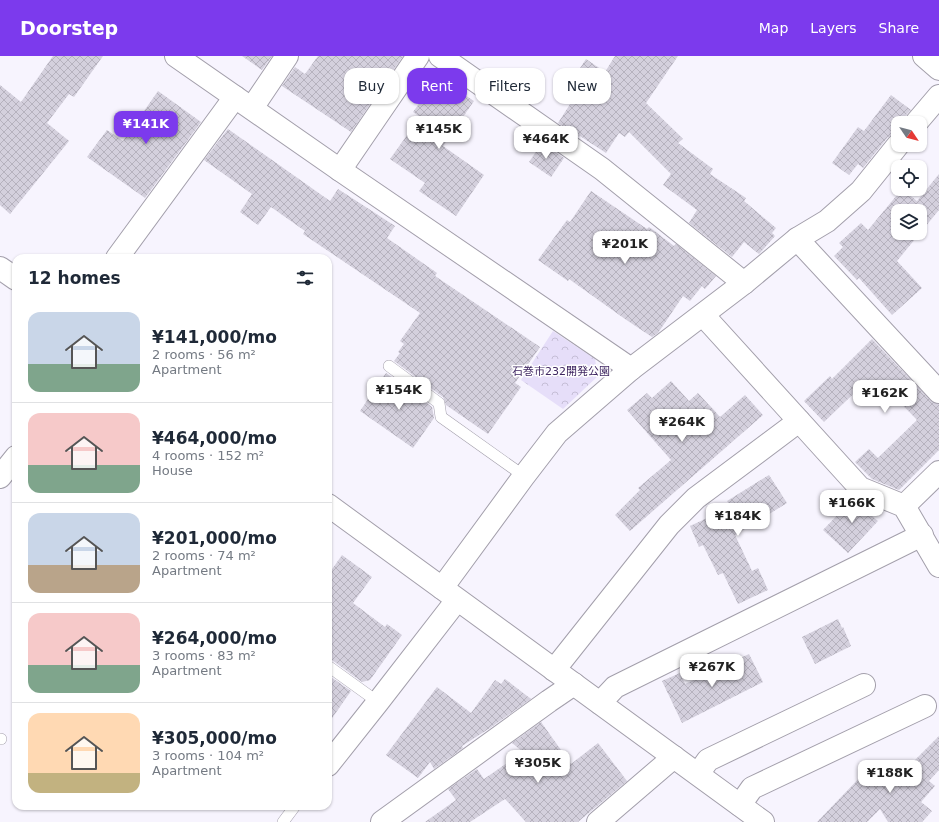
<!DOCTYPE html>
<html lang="en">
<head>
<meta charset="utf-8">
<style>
	:root { --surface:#fff; --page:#f2f2f3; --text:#1f2937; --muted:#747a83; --line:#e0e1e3; --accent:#7c3aed }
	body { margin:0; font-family:"DejaVu Sans","Noto Sans JP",sans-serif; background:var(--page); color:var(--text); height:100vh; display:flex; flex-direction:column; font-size:15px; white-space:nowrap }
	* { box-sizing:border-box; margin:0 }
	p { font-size:13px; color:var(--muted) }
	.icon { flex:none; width:22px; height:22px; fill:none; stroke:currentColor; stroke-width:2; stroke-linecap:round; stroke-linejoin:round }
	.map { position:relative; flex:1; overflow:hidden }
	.panel { position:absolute; left:12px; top:198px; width:320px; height:556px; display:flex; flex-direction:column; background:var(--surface); border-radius:12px; box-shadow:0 1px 3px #0004 }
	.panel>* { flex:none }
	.hud { position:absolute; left:344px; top:12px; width:380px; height:36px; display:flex; gap:8px }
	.needle { width:26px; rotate:125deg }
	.buttons { position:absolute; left:891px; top:60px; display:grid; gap:8px }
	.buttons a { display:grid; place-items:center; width:36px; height:36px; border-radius:8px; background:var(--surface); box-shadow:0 1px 3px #0004; font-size:20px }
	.price { position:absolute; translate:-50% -34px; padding:0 9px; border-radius:8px; background:#fff; color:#222; font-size:13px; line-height:26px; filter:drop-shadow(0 1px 2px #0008) }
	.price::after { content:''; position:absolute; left:50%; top:24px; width:12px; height:9px; margin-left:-6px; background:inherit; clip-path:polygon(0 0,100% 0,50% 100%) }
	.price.selected { background:var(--accent); color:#fff }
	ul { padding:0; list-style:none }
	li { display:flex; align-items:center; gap:12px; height:100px; padding:0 16px }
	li+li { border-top:1px solid var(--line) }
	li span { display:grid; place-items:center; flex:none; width:112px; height:80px; border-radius:12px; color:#555 }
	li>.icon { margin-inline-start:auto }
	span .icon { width:48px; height:48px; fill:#fffc; stroke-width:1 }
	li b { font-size:17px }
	h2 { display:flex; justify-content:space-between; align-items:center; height:48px; padding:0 16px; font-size:17px }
	.chip { padding:0 14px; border-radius:12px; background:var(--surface); box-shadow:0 1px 3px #0004; font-size:14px; line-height:36px }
	.chip.selected { background:var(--accent); color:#fff }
	header { display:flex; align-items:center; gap:24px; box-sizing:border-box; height:56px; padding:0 20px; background:var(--accent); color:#fff }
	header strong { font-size:19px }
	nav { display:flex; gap:22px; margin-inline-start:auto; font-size:14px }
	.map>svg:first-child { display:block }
	.park { fill:url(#park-crowns) }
	.building { fill:url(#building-cross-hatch); fill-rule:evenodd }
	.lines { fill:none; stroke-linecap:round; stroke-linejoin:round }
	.service-casing { stroke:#a39fab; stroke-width:12 }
	.minor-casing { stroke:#a39fab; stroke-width:24 }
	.tertiary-casing { stroke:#a39fab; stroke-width:24 }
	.service { stroke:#fff; stroke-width:11 }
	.minor { stroke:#fff; stroke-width:22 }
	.tertiary { stroke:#fff; stroke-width:22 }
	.labels { text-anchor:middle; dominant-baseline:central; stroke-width:3; stroke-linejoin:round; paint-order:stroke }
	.park-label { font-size:11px; fill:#3f2661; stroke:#fff }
</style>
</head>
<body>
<header>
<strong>Doorstep</strong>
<nav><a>Map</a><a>Layers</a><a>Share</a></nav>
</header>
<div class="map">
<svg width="939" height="766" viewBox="0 0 939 766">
	<defs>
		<pattern id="park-crowns" width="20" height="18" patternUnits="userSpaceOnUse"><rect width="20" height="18" fill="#e6def9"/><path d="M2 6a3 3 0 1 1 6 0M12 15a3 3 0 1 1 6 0" fill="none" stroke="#c5bed6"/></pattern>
		<pattern id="building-cross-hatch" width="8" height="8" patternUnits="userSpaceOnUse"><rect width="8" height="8" fill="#d4d0dd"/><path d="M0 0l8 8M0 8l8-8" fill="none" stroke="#b6b2be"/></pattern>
	</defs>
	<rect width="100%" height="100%" fill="#f7f4fe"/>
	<!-- park -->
	<path class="park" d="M553 275 595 303 598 320 563 353 521 324Z"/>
	<!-- building -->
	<g class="building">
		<path d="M53 0H103L74 41 69 38 47 67 69 85 10 158 0 149V29L21 46Z"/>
		<path d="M242 0H272L262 14Z"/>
		<path d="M318 0H403L351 76 282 30 295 11 305 18Z"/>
		<path d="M615 0H678L646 47 683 83 678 87 713 113 710 118 746 142 744 145 776 172 772 177 775 180 759 198 744 186 732 201 689 167 697 154 663 129 671 118 629 76 625 81 619 77 606 97 580 80 579 81 558 67 572 45 563 38 586 3 605 16Z"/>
		<path d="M445 26 474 45 443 90 484 119 456 160 419 135 425 127 390 103 420 61 413 56 428 35 435 40Z"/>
		<path d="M158 35 201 66 145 142 87 101 107 74 123 85Z"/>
		<path d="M891 39 911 54 906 59 904 67H898V77L893 78 888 81 863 112 858 108 849 119 832 107 858 71 864 75Z"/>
		<path d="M228 73 330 145 338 133 395 170 387 182 437 217 435 220 540 291 515 327 521 331 488 378 446 349 443 341 394 305 400 297 398 296 404 288 400 285 420 257 303 178 305 175 271 151 258 169 240 156 252 138 204 104Z"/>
		<path d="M542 87 564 102 551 121 529 106Z"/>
		<path d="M939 118V154L897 205 922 232 892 259 859 222 857 224 834 200 843 191 839 187 861 167 868 174 902 133 917 145ZM898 155H920V177H898Z"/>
		<path d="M591 135 647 173 649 171 674 190 676 188 716 220 705 233 702 230 690 245 683 240 658 277 652 281 625 263 569 223 568 225 538 204 567 164 570 166Z"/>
		<path d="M872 283 930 344 939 348V394L899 434 872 423 855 406 869 393 878 402 917 364 887 333 882 338 868 324 824 366 804 345 830 320 832 323Z"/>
		<path d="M386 317 432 351 434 362 413 392 360 355Z"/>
		<path d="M671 325 689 345 698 337 720 361 745 339 763 359 630 475 615 459 640 434 638 432 671 404 627 354 647 337 652 342Z"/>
		<path d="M769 419 787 447 735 479 752 515 758 512 768 534 738 548 723 517 718 519 703 489 699 491 690 470 731 451 727 445Z"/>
		<path d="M854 442 879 453 872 460 878 465 848 497 823 474Z"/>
		<path d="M342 499 372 521 353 547 385 571 387 568 402 579 370 624 362 626 332 604 328 603V519Z"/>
		<path d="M838 563 842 572 843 571 851 590 815 608 802 581Z"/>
		<path d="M749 598 763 626 682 667 662 625 680 617 685 628Z"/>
		<path d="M328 619 351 635 328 668Z"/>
		<path d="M505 623 531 643 490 672 462 690 463 692 434 713 430 706 418 722 386 699 437 631 471 657 495 624 501 628Z"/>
		<path d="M541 666 571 708 598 687 627 725 578 766H526L505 743 470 766H425L456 744 448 733 477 713 484 723 523 696 512 687Z"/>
		<path d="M939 680V714L929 725 935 730 921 746 932 755 922 766H888L880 753 867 766H817L866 715 878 727 885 719 891 724 906 706 910 709Z"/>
	</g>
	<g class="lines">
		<defs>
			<g id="service">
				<path d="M389 310 439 347 441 361 524 420"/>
				<path d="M328 610 378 646"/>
				<path d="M0 683H1"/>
				<path d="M283 766 295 750"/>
			</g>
			<g id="minor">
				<path d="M176 0 340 114 631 313"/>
				<path d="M440 0 602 113 744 227"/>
				<path d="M924 0 939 13"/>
				<path d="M252 52 287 0"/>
				<path d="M916 67 939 40"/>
				<path d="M340 114 418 0"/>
				<path d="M797 183 939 336"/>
				<path d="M117 202 235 41"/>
				<path d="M703 259 860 432 904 450 939 510"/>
				<path d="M0 421 16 401"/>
				<path d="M904 450 939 416"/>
				<path d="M442 532 524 420 557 377 631 313 744 227 797 183 827 165 861 135 898 89"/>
				<path d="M554 614 669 469 696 442 799 365"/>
				<path d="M600 647 615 631 922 479"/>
				<path d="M328 709 378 646 457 544"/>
				<path d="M698 718 708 704 864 629"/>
				<path d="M740 749 752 732 925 650"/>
				<path d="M382 766 549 645 574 628"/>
				<path d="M598 766 674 701"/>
			</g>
			<g id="tertiary">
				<path d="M0 212 16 223"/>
				<path d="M328 449 763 766"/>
			</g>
		</defs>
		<!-- service casing -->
		<use href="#service" class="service-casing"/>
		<!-- minor casing -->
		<use href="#minor" class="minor-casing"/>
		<!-- tertiary casing -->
		<use href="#tertiary" class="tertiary-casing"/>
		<!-- service -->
		<use href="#service" class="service"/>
		<!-- minor -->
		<use href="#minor" class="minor"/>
		<!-- tertiary -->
		<use href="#tertiary" class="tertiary"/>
	</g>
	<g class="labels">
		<!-- park labels -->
		<g class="park-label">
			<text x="561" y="315">石巻市232開発公園</text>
		</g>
	</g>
</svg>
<div class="buttons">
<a><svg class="needle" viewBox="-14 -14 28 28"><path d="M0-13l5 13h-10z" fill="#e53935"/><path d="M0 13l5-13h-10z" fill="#747a83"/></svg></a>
<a><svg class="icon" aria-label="locate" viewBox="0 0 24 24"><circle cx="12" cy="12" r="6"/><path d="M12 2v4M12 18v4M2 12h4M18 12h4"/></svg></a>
<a><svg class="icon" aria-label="layers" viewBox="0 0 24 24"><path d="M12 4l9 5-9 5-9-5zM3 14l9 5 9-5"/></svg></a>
</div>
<b class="price selected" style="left:146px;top:89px">¥141K</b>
<b class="price" style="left:439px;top:94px">¥145K</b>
<b class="price" style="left:546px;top:104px">¥464K</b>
<b class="price" style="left:625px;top:209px">¥201K</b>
<b class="price" style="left:399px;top:355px">¥154K</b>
<b class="price" style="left:885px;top:358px">¥162K</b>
<b class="price" style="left:682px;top:387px">¥264K</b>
<b class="price" style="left:852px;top:468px">¥166K</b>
<b class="price" style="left:738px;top:481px">¥184K</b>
<b class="price" style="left:712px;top:632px">¥267K</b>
<b class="price" style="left:538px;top:728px">¥305K</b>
<b class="price" style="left:890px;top:738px">¥188K</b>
<div class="hud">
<a class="chip">Buy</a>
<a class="chip selected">Rent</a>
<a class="chip">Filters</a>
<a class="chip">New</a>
</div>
<section class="panel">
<h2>12 homes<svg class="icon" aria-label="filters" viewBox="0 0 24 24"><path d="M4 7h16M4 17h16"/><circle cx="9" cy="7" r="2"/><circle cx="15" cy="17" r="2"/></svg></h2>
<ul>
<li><span style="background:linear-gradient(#c9d6e8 65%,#7fa58c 0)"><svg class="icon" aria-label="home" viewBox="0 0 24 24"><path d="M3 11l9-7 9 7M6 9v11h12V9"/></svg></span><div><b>¥141,000/mo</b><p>2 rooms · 56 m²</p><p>Apartment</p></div></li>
<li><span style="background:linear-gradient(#f6c9c9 65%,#7fa58c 0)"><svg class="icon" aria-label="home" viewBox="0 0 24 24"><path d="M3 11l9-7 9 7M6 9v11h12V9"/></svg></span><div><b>¥464,000/mo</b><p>4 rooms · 152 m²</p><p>House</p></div></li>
<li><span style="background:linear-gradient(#c9d6e8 65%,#b9a48a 0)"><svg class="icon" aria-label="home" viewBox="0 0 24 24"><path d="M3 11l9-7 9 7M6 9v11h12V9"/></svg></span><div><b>¥201,000/mo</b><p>2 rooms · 74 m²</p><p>Apartment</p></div></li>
<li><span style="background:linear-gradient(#f6c9c9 65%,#7fa58c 0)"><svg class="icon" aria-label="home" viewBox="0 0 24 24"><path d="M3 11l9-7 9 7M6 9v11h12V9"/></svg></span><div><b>¥264,000/mo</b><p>3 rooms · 83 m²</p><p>Apartment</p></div></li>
<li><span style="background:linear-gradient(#ffd9b3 75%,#c2b280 0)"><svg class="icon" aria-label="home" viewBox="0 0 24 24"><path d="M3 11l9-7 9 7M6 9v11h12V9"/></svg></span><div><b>¥305,000/mo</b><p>3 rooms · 104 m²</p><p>Apartment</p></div></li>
</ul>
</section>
</div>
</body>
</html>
